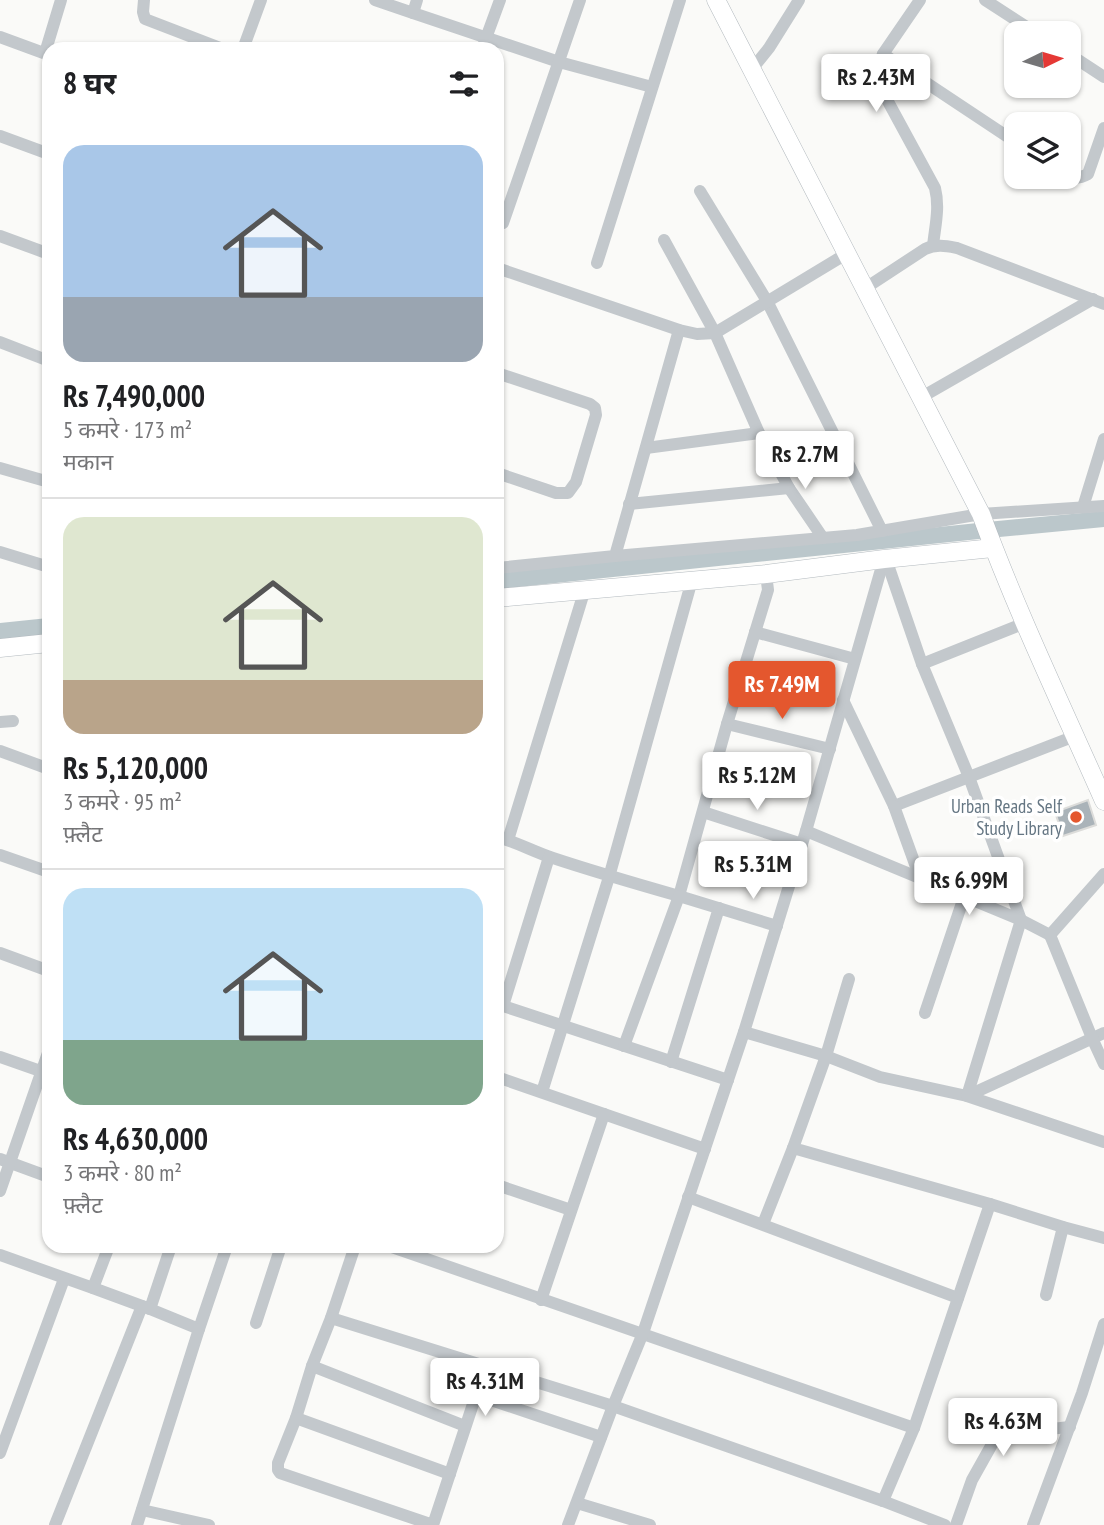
<!DOCTYPE html>
<html lang="hi">
<head>
<meta charset="utf-8">
<style>
	:root { --surface:#fff; --page:#f6f6f6; --text:#202124; --muted:#757577; --line:#e0e0e0; --accent:#e4572e }
	body { margin:0; font-family:"PT Sans Narrow","Noto Sans Devanagari",sans-serif; background:var(--page); color:var(--text); height:100vh; display:flex; flex-direction:column; font-size:26px; white-space:nowrap }
	* { box-sizing:border-box; margin:0 }
	p { font-size:23px; color:var(--muted) }
	.icon { flex:none; width:38px; height:38px; fill:none; stroke:currentColor; stroke-width:2; stroke-linecap:round; stroke-linejoin:round }
	.map { position:relative; flex:1; overflow:hidden }
	.sheet { position:absolute; left:42px; top:42px; width:462px; height:1211px; display:flex; flex-direction:column; background:var(--surface); border-radius:21px; box-shadow:0 2px 5px #0004 }
	.sheet>* { flex:none }
	.needle { width:46px; rotate:85deg }
	.controls { position:absolute; left:1004px; top:21px; display:grid; gap:14px }
	.controls a { display:grid; place-items:center; width:77px; height:77px; border-radius:14px; background:var(--surface); box-shadow:0 2px 5px #0004; font-size:35px }
	.price { position:absolute; translate:-50% -60px; padding:0 16px; border-radius:7px; background:#fff; color:#222; font-size:23px; line-height:46px; filter:drop-shadow(0 2px 4px #0008) }
	.price::after { content:''; position:absolute; left:50%; top:42px; width:21px; height:16px; margin-left:-10px; background:inherit; clip-path:polygon(0 0,100% 0,50% 100%) }
	.price.selected { background:var(--accent); color:#fff }
	ul { padding:0; list-style:none }
	li { display:grid; align-content:center; gap:14px; height:371px; padding:0 21px }
	li+li { border-top:2px solid var(--line) }
	li span { display:grid; place-items:center; height:217px; border-radius:21px; color:#555 }
	li>.icon { margin-inline-start:auto }
	span .icon { width:126px; height:126px; fill:#fffc; stroke-width:1 }
	li b { font-size:30px }
	h2 { display:flex; justify-content:space-between; align-items:center; height:84px; padding:0 21px; font-size:30px }
	.map>svg:first-child { display:block }
	.lines { fill:none; stroke-linecap:round; stroke-linejoin:round }
	.canal { stroke:#bbc7cb; stroke-width:16 }
	.building { fill:#aab3b9; stroke:#dcdcda; stroke-width:2 }
	.secondary-casing { stroke:#b3babf; stroke-width:19 }
	.street { stroke:#c3c8cc; stroke-width:12 }
	.secondary { stroke:#fff; stroke-width:18 }
	.poi-dot { fill:#e4572e; stroke:#fff; stroke-width:2.5 }
	.labels { text-anchor:middle; dominant-baseline:central; stroke-width:7; stroke-linejoin:round; paint-order:stroke }
	.poi-label { font-size:19px; fill:#657683; stroke:#fff; text-anchor:end }
</style>
</head>
<body>
<div class="map">
<svg width="1104" height="1525" viewBox="0 0 1104 1525">
	<rect width="100%" height="100%" fill="#fafaf8"/>
	<g class="lines">
		<!-- canal -->
		<g class="canal">
			<path d="M497 581 988 530 1104 519"/>
			<path d="M0 631 49 626"/>
		</g>
	</g>
	<!-- building -->
	<path class="building" d="M1088 800 1096 825 1063 836 1055 812Z"/>
	<g class="lines">
		<defs>
			<g id="secondary">
				<path d="M716 0 981 514C1017 612 1062 706 1104 801"/>
				<path d="M497 598 766 574 884 559 993 548"/>
				<path d="M0 648 49 643"/>
			</g>
		</defs>
		<!-- secondary casing -->
		<use href="#secondary" class="secondary-casing"/>
		<!-- street -->
		<g class="street">
			<path d="M144 0 143 12 145 19 223 49"/>
			<path d="M375 0 413 13"/>
			<path d="M417 0 413 13 559 62 652 87"/>
			<path d="M920 0 883 54 877 68 878 83 935 188C940 208 935 226 933 246"/>
			<path d="M985 0 1036 33"/>
			<path d="M0 37 49 55"/>
			<path d="M243 49 261 0"/>
			<path d="M482 49 500 0"/>
			<path d="M45 53 61 0"/>
			<path d="M883 54 1017 143"/>
			<path d="M1069 54 1104 77"/>
			<path d="M752 69 769 48 799 0"/>
			<path d="M0 136 49 154"/>
			<path d="M1069 177C1076 179 1081 178 1088 174L1104 128"/>
			<path d="M700 191 767 301 882 531"/>
			<path d="M503 223 580 0"/>
			<path d="M0 236 49 254"/>
			<path d="M597 263 680 0"/>
			<path d="M497 268 679 330 697 334 715 333 846 254"/>
			<path d="M864 289 925 249C936 244 946 246 957 248L1104 304"/>
			<path d="M0 342 49 361"/>
			<path d="M497 373 590 404 595 408 596 415 576 482 568 493H556L497 473"/>
			<path d="M920 398 1093 299"/>
			<path d="M646 448 759 433"/>
			<path d="M0 468 49 482"/>
			<path d="M789 488 823 538"/>
			<path d="M629 504 789 488 759 433 715 333 664 240"/>
			<path d="M1083 507 1104 439"/>
			<path d="M0 552 49 567"/>
			<path d="M615 556 857 535 981 514 1104 506"/>
			<path d="M884 559 806 831 744 1032 826 1056 880 1077 967 1096 1104 1033"/>
			<path d="M886 559 922 664 969 777 1021 920 967 1096 1104 1142"/>
			<path d="M497 568 615 556 679 330"/>
			<path d="M755 632 855 659"/>
			<path d="M922 664 1025 623"/>
			<path d="M843 700 894 806 1075 736"/>
			<path d="M0 722 13 721"/>
			<path d="M727 724 830 749"/>
			<path d="M0 751 49 769"/>
			<path d="M894 806 920 878"/>
			<path d="M703 812 802 844"/>
			<path d="M806 831 1021 920 1050 935 1104 874"/>
			<path d="M497 837C517 842 534 852 553 858 595 872 637 884 679 896L727 724 768 590 766 574"/>
			<path d="M508 840 585 589"/>
			<path d="M0 855 49 872"/>
			<path d="M1050 935 1092 1038 1104 1064"/>
			<path d="M0 953 49 971"/>
			<path d="M849 979 826 1056 793 1148 990 1204 1063 1227 1104 1238"/>
			<path d="M497 1004 728 1080"/>
			<path d="M503 1006 549 857"/>
			<path d="M925 1013 964 897"/>
			<path d="M624 1046 679 896 777 926"/>
			<path d="M0 1057 49 1074"/>
			<path d="M671 1062 719 908"/>
			<path d="M497 1077 705 1149"/>
			<path d="M542 1092 609 877 692 580"/>
			<path d="M0 1159 49 1177"/>
			<path d="M497 1185 571 1210"/>
			<path d="M0 1191 49 1050"/>
			<path d="M688 1197 958 1298"/>
			<path d="M763 1224 793 1148"/>
			<path d="M109 1246 93 1288 150 1309 171 1246"/>
			<path d="M355 1246 331 1318 312 1366 296 1418 278 1463V1470L280 1473 433 1525 475 1398 482 1397 601 1437"/>
			<path d="M389 1246 914 1428"/>
			<path d="M0 1255 93 1288"/>
			<path d="M1046 1295 1063 1227"/>
			<path d="M541 1300 604 1114"/>
			<path d="M150 1309 199 1329 227 1246"/>
			<path d="M331 1318 613 1406 883 1501 945 1525"/>
			<path d="M256 1323 281 1246"/>
			<path d="M312 1366 465 1426"/>
			<path d="M296 1418 450 1474"/>
			<path d="M0 1453 64 1279"/>
			<path d="M883 1501 914 1428 990 1204"/>
			<path d="M577 1503 650 1525"/>
			<path d="M142 1510 209 1525"/>
			<path d="M55 1525 142 1306"/>
			<path d="M137 1525 199 1329"/>
			<path d="M568 1525 613 1406 643 1333 744 1032"/>
			<path d="M956 1525 972 1480 1000 1430C1016 1419 1034 1427 1052 1428 1058 1429 1064 1427 1070 1427"/>
			<path d="M1033 1525 1082 1393 1104 1324"/>
		</g>
		<!-- secondary -->
		<use href="#secondary" class="secondary"/>
	</g>
	<!-- markers -->
	<circle class="poi-dot" cx="1076" cy="817" r="7"/>
	<g class="labels">
		<!-- poi labels -->
		<g class="poi-label">
			<text x="1062" y="806">Urban Reads Self<tspan x="1062" dy="22">Study Library</tspan></text>
		</g>
	</g>
</svg>
<div class="controls">
<a><svg class="needle" viewBox="-14 -14 28 28"><path d="M0-13l5 13h-10z" fill="#e53935"/><path d="M0 13l5-13h-10z" fill="#757577"/></svg></a>
<a><svg class="icon" aria-label="layers" viewBox="0 0 24 24"><path d="M12 4l9 5-9 5-9-5zM3 14l9 5 9-5"/></svg></a>
</div>
<b class="price" style="left:876px;top:114px">Rs 2.43M</b>
<b class="price" style="left:805px;top:491px">Rs 2.7M</b>
<b class="price selected" style="left:782px;top:721px">Rs 7.49M</b>
<b class="price" style="left:757px;top:812px">Rs 5.12M</b>
<b class="price" style="left:753px;top:901px">Rs 5.31M</b>
<b class="price" style="left:969px;top:917px">Rs 6.99M</b>
<b class="price" style="left:485px;top:1418px">Rs 4.31M</b>
<b class="price" style="left:1003px;top:1458px">Rs 4.63M</b>
<section class="sheet">
<h2>8 घर<svg class="icon" aria-label="filters" viewBox="0 0 24 24"><path d="M4 7h16M4 17h16"/><circle cx="9" cy="7" r="2"/><circle cx="15" cy="17" r="2"/></svg></h2>
<ul>
<li><span style="background:linear-gradient(#a9c7e8 70%,#9aa5b1 0)"><svg class="icon" aria-label="home" viewBox="0 0 24 24"><path d="M3 11l9-7 9 7M6 9v11h12V9"/></svg></span><div><b>Rs 7,490,000</b><p>5 कमरे · 173 m²</p><p>मकान</p></div></li>
<li><span style="background:linear-gradient(#dfe7d0 75%,#b9a48a 0)"><svg class="icon" aria-label="home" viewBox="0 0 24 24"><path d="M3 11l9-7 9 7M6 9v11h12V9"/></svg></span><div><b>Rs 5,120,000</b><p>3 कमरे · 95 m²</p><p>फ़्लैट</p></div></li>
<li><span style="background:linear-gradient(#bfe0f5 70%,#7fa58c 0)"><svg class="icon" aria-label="home" viewBox="0 0 24 24"><path d="M3 11l9-7 9 7M6 9v11h12V9"/></svg></span><div><b>Rs 4,630,000</b><p>3 कमरे · 80 m²</p><p>फ़्लैट</p></div></li>
</ul>
</section>
</div>
</body>
</html>
